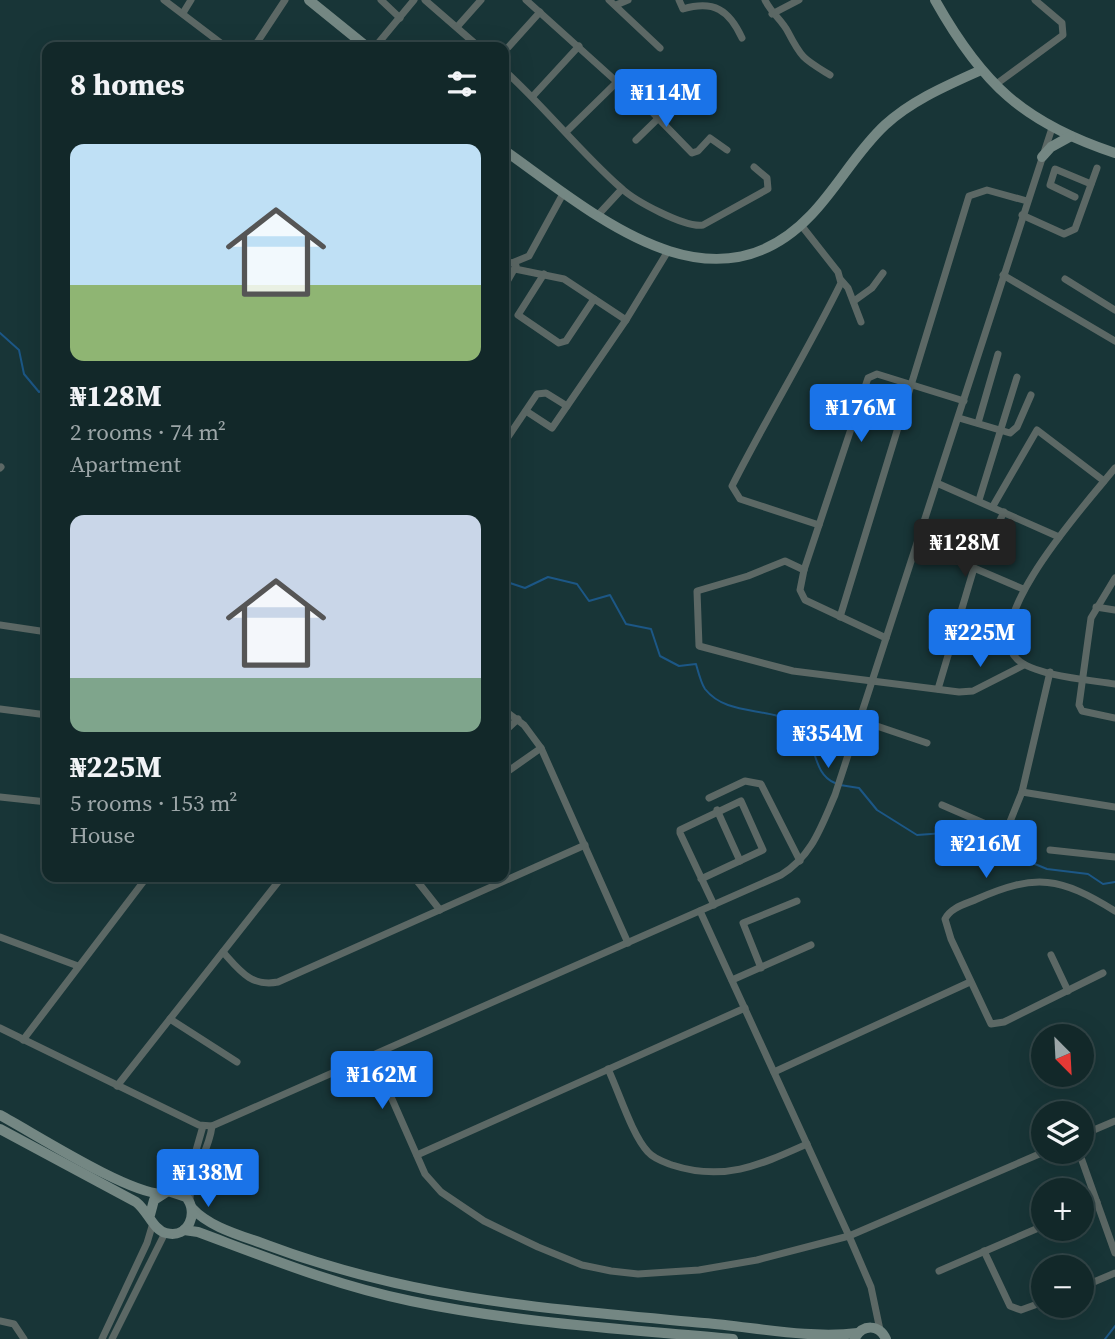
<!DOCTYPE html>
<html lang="en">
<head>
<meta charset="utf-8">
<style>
	:root { --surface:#122829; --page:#1f3435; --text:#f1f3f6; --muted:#9ca6a8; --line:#314446; --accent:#1a73e8 }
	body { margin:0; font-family:"Source Serif 4",serif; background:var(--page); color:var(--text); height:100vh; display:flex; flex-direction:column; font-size:26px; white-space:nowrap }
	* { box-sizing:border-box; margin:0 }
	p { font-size:23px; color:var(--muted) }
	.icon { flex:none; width:38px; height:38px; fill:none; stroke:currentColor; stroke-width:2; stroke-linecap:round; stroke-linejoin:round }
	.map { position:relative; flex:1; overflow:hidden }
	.side { position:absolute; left:42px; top:42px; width:467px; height:840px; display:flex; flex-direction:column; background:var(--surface); border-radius:14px; box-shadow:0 7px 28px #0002,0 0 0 2px var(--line) }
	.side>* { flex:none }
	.needle { width:46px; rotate:156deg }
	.tools { position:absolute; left:1031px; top:1024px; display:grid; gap:14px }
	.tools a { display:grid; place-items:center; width:63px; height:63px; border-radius:50%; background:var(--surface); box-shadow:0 7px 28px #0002,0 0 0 2px var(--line); font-size:35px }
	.price { position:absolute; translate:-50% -60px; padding:0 16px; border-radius:7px; background:var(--accent); color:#fff; font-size:23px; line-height:46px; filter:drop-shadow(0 2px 4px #0008) }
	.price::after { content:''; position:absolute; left:50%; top:42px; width:21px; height:16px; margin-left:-10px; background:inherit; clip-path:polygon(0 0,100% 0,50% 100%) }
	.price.on { background:#222; color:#fff }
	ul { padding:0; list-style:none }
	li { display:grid; align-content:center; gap:14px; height:371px; padding:0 28px }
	li span { display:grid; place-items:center; height:217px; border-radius:14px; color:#555 }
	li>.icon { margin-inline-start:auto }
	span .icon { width:126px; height:126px; fill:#fffc; stroke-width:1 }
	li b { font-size:30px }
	h2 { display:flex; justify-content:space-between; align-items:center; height:84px; padding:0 28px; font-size:30px }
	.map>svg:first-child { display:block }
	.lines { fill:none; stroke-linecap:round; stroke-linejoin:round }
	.stream { stroke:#1c5786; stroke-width:2 }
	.street { stroke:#5c6865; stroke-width:7 }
	.secondary { stroke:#748783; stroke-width:10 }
</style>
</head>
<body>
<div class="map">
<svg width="1115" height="1339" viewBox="0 0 1115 1339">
	<rect width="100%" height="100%" fill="#183537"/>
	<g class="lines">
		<!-- stream -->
		<g class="stream">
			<path d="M0 333 19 350 24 374 39 392 47 388"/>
			<path d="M504 589 510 583 525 588 548 577 577 584 589 601 610 595 626 624 651 629 660 656 679 666 696 664C698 671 701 683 705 689 728 718 771 705 799 726 818 741 811 773 835 783"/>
			<path d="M840 785 859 788 877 810 917 835 972 831 974 843 982 849 995 852V862H1030L1047 869 1088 874 1103 884 1115 882"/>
			<path d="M1105 1339 1115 1326"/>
		</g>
		<!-- street -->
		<g class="street">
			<path d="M164 0 226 47"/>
			<path d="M381 0 400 18"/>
			<path d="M425 0 479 47"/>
			<path d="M526 0 617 82 624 83 692 153 698 151 710 138 727 150"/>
			<path d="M609 0 660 48"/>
			<path d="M679 0 683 9C714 0 729 10 742 38"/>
			<path d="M765 0C771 13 782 20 788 32 802 59 804 59 830 75"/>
			<path d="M616 5 628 0"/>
			<path d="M183 13 191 0"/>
			<path d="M772 14 799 0"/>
			<path d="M457 27 481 0"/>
			<path d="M254 47 285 0"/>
			<path d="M375 47 414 0"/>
			<path d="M504 52 540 12"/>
			<path d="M504 70C545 107 580 152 621 188 635 201 685 228 703 225L768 189 767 178 754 167"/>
			<path d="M995 85 1063 35 1062 23 1035 0"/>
			<path d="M533 96 579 46"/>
			<path d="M567 131 617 82"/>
			<path d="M636 140 678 99"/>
			<path d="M1075 197 1050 185 1055 169 1091 184"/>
			<path d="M1022 215 1064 234 1075 229 1097 168"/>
			<path d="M597 216 622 189"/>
			<path d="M801 225 838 272 841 283C807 352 767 417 732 486L740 499 819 525"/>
			<path d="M504 260 512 263 529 256 564 192"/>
			<path d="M515 269 564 279 626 320"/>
			<path d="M544 274 518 315 559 343 566 341 594 299"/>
			<path d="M1003 275 1115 341"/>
			<path d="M1065 279 1115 310"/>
			<path d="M841 280 848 288 861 322"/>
			<path d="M504 287 516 266"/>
			<path d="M854 301 872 288 883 273"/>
			<path d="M526 411 552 428 626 320 668 251"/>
			<path d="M959 418 1010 433 1017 427 1031 395"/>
			<path d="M978 423 998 354"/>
			<path d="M504 443 537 394 546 393 567 406"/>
			<path d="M0 468 1 467"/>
			<path d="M1115 468C1091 498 978 621 1017 659 1034 676 1091 680 1115 684"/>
			<path d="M939 484 1059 537"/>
			<path d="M979 500 1017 377"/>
			<path d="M993 506 1037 430 1104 481"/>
			<path d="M918 544 1023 589"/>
			<path d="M984 552 1004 512"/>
			<path d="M804 570 785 561 748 576 697 591 699 646 793 671 959 692 973 691 1024 665"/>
			<path d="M1115 578 1091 618 1079 705 1082 711 1115 718"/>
			<path d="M1096 607 1115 610"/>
			<path d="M840 617 969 196 987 190 1027 201"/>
			<path d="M0 625 47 632"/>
			<path d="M886 638 805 600 800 590 804 570 868 378 877 374 964 401"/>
			<path d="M938 689 974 568"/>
			<path d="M0 709 47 715"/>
			<path d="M504 710 524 725 541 748 628 943"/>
			<path d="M859 720 927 743"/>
			<path d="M504 732 518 719"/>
			<path d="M504 774 541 748"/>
			<path d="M1022 792 1115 807"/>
			<path d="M0 797 47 802"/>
			<path d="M709 798 745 781 761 784 800 861"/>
			<path d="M942 805 1002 831 1007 829 1022 792 1050 672"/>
			<path d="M717 810 740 861"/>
			<path d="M1050 850 1115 857"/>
			<path d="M414 877 440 910"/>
			<path d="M701 879 763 850 741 801 680 830V833L714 905"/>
			<path d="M700 911 849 1236 871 1287 880 1330"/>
			<path d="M0 937 78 966"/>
			<path d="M223 952C240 971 251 987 278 982L585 845"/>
			<path d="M1051 955 1068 991"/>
			<path d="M761 968 743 923 797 901"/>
			<path d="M1103 973 1004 1022 991 1024 951 939 945 919C951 907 966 904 977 899 1036 873 1060 877 1115 911"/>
			<path d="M732 980 811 945"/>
			<path d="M170 1019 237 1062"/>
			<path d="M0 1028 199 1125 212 1126 781 875C812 856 821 827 835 795L1052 128"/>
			<path d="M23 1040 147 877"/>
			<path d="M373 1056 425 1174 441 1192 484 1221 538 1247 582 1265 611 1271 638 1274 699 1270 757 1260 849 1236 1044 1152"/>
			<path d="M608 1069C619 1092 632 1135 648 1152 654 1159 664 1162 672 1165 724 1182 760 1165 807 1144"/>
			<path d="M774 1072 970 982"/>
			<path d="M117 1086 282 877"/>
			<path d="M1082 1135 1115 1121"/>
			<path d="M1079 1152 1115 1253"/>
			<path d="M417 1155 745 1008"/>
			<path d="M168 1191 193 1161 203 1126"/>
			<path d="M190 1200C190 1174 209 1153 212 1126"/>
			<path d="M1082 1209 1097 1202"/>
			<path d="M984 1251 1010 1306 1021 1310 1043 1302"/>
			<path d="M939 1271 1043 1226"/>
			<path d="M1082 1287 1115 1273"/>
			<path d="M0 1321 14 1324 24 1339"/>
			<path d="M102 1339 147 1243 153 1223"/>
			<path d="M112 1339 165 1233"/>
		</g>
		<!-- secondary -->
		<g class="secondary">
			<path d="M309 0 367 47"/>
			<path d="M935 0C982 84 1024 123 1115 153"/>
			<path d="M504 150C592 212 711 320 811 215 838 187 856 152 885 125 912 100 948 85 981 70"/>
			<path d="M1042 157 1051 147 1071 136"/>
			<path d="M0 1115C37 1135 125 1192 162 1194"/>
			<path d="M0 1129 136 1202C148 1211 153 1230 166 1233 189 1239 199 1212 186 1197L168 1191 154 1200 150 1215"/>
			<path d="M192 1208C210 1228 243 1236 267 1245 413 1300 551 1309 704 1323 754 1327 808 1339 858 1333"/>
			<path d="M184 1230 198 1232C268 1258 337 1286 411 1301 517 1323 626 1329 733 1339"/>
			<path d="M855 1338C863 1324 879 1324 886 1339"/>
		</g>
	</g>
</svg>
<div class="tools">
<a><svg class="needle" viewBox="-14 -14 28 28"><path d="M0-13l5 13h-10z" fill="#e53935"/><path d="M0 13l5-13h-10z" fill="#9ca6a8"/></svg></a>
<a><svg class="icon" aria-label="layers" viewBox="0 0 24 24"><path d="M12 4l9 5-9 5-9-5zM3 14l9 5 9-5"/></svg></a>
<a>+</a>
<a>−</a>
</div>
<b class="price" style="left:666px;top:129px">₦114M</b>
<b class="price" style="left:861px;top:444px">₦176M</b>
<b class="price on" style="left:965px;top:579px">₦128M</b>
<b class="price" style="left:980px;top:669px">₦225M</b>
<b class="price" style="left:828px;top:770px">₦354M</b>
<b class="price" style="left:986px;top:880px">₦216M</b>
<b class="price" style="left:382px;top:1111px">₦162M</b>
<b class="price" style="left:208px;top:1209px">₦138M</b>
<section class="side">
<h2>8 homes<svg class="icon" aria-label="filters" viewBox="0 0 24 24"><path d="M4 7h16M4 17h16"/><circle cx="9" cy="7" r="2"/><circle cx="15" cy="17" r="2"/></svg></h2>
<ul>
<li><span style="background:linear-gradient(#bfe0f5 65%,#8fb573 0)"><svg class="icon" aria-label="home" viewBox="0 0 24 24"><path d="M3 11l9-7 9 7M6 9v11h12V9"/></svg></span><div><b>₦128M</b><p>2 rooms · 74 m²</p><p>Apartment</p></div></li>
<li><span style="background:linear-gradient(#c9d6e8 75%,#7fa58c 0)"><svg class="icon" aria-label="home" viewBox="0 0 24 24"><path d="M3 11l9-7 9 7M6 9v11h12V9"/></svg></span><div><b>₦225M</b><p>5 rooms · 153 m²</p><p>House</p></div></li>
</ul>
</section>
</div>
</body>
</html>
